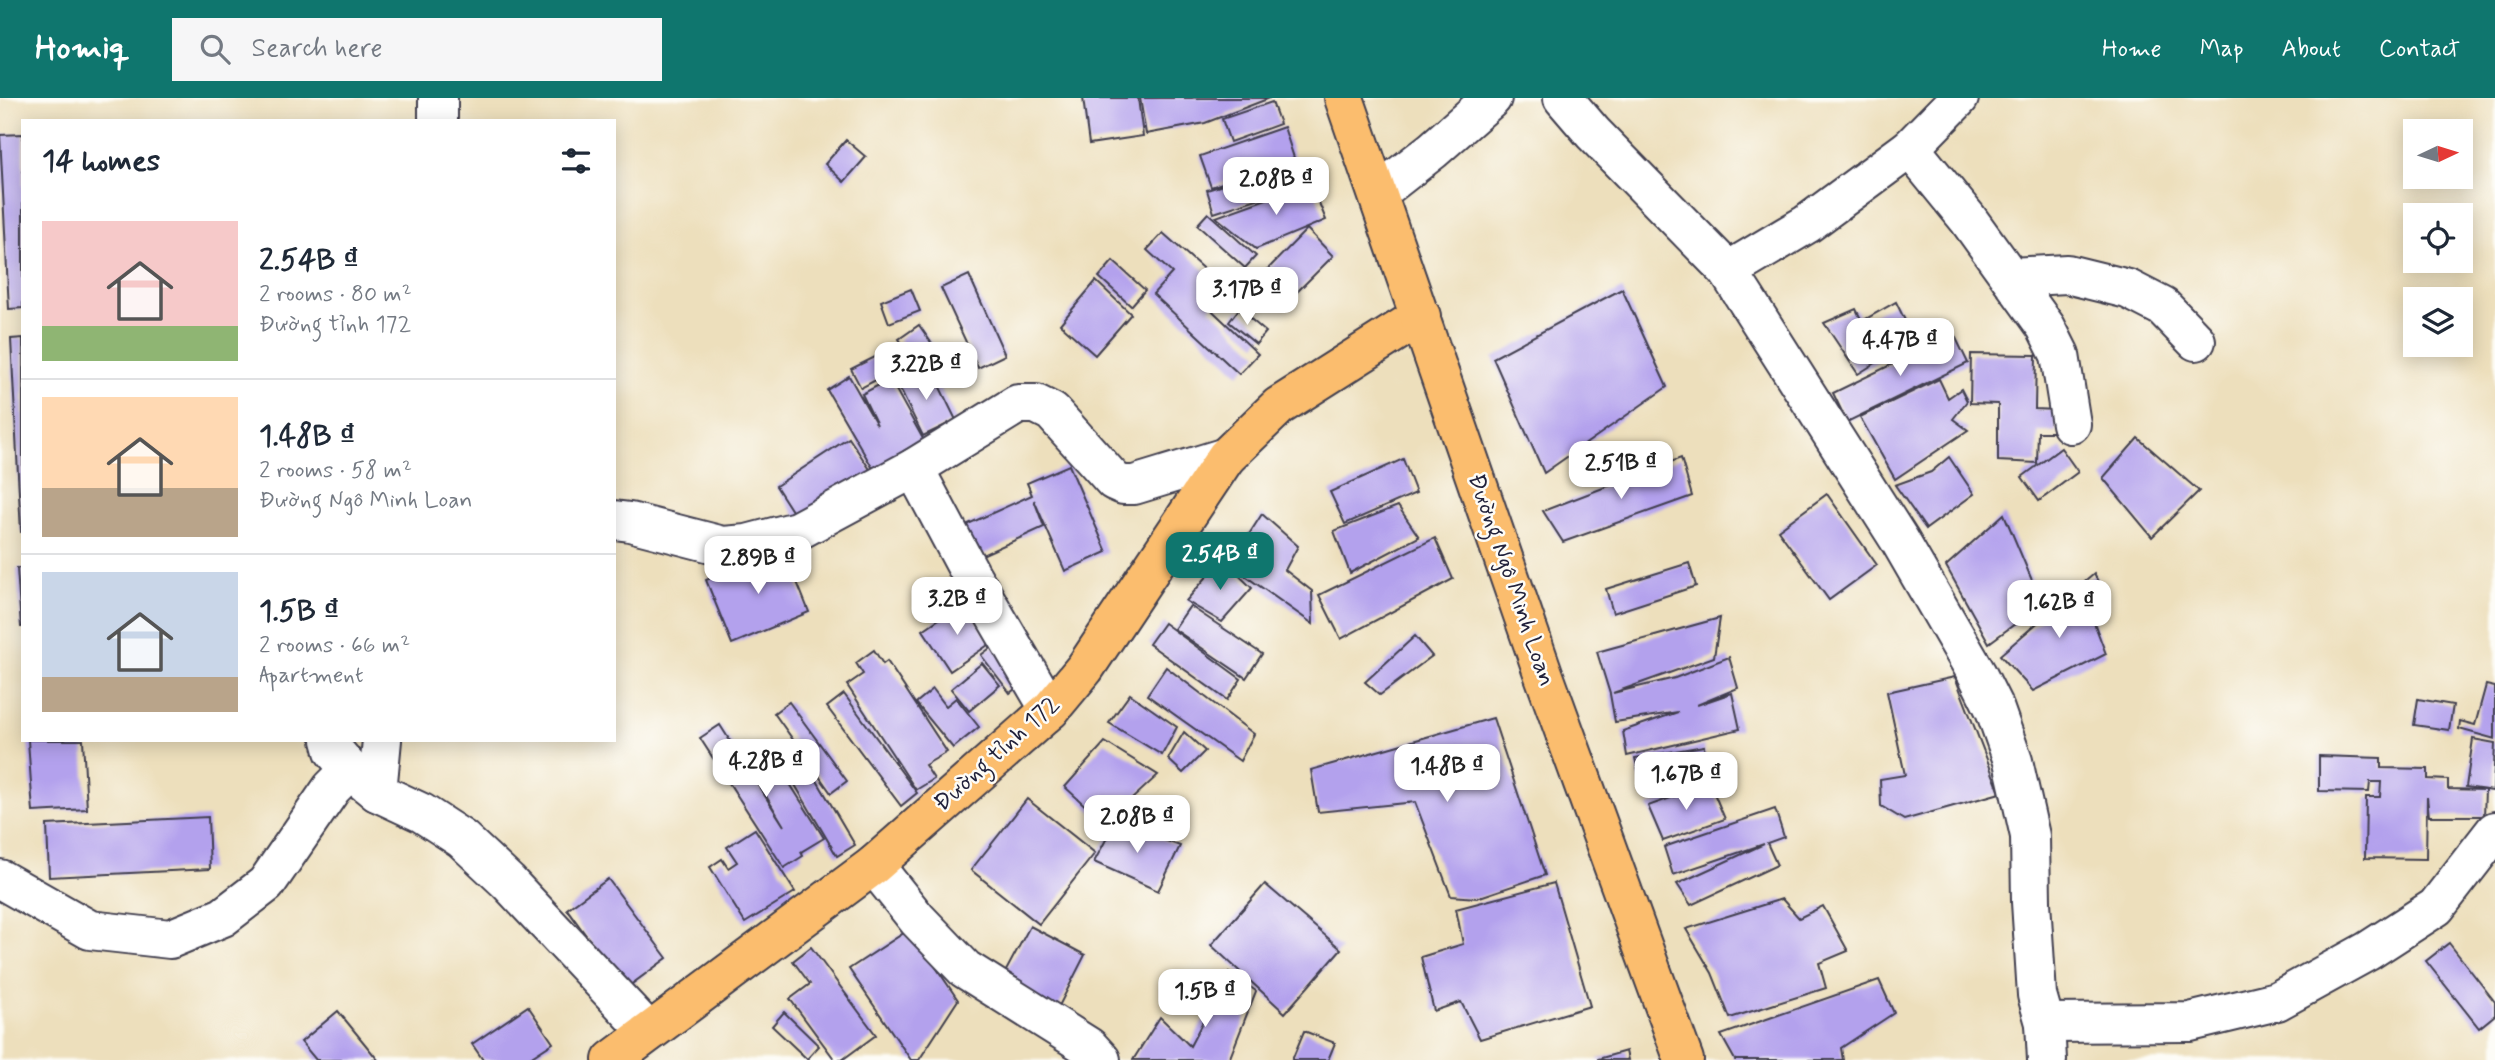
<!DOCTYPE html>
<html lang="en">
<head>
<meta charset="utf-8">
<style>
	:root { --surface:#fff; --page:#f6f6f7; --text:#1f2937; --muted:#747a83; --line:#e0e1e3; --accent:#0f766e }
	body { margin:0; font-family:Mynerve,sans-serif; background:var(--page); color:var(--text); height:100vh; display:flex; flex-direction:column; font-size:26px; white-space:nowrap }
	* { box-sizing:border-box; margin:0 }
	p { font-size:23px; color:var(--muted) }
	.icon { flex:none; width:38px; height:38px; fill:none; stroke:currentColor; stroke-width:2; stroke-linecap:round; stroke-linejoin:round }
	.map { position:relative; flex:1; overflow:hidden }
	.panel { position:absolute; left:21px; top:21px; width:595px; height:623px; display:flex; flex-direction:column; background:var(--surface); border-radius:0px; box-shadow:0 4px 18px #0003 }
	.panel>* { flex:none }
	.needle { width:46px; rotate:86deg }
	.controls { position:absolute; left:2403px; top:21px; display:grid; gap:14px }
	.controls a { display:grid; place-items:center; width:70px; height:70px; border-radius:0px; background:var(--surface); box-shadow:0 4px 18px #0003; font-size:35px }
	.price { position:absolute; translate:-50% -60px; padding:0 16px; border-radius:14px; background:#fff; color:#222; font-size:23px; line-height:46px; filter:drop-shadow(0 2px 4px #0008) }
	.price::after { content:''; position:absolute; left:50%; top:42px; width:21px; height:16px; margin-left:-10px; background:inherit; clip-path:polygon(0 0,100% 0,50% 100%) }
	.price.selected { background:var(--accent); color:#fff }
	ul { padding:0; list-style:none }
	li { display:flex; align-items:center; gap:21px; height:175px; padding:0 21px }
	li+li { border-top:2px solid var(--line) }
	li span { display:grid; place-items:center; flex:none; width:196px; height:140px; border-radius:0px; color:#555 }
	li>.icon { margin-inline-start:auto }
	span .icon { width:84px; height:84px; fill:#fffc; stroke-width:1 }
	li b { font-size:30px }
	h2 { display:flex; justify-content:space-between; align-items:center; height:84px; padding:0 21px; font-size:30px }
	header { display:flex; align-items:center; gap:42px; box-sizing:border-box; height:98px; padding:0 35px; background:var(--accent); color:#fff }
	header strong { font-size:33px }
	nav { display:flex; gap:38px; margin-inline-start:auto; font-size:24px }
	.search { width:490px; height:63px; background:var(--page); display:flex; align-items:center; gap:18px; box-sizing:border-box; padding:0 24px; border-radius:0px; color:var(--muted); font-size:26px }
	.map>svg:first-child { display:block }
	.building { fill:#b3a1ed }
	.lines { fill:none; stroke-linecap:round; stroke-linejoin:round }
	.minor-casing { stroke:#403e4e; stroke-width:42 }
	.major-casing { stroke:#403e4e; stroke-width:42 }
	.highway-casing { stroke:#403e4e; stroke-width:42 }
	.minor { stroke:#fff; stroke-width:38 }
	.major { stroke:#fbbd6e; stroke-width:38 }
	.highway { stroke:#fbbd6e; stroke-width:38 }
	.labels { text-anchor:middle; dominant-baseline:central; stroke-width:5; stroke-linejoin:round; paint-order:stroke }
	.street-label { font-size:24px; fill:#22223b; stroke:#fdfcf7 }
</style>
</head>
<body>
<header>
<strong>Homiq</strong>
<div class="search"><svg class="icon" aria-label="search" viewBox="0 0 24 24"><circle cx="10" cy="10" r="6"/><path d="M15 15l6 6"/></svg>Search here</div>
<nav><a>Home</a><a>Map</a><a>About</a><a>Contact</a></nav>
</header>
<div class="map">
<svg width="2495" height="962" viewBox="0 0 2495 962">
	<rect width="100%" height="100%" fill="#fdfcf7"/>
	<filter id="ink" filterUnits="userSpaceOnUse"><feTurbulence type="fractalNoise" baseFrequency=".0143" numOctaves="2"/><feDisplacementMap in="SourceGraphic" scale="14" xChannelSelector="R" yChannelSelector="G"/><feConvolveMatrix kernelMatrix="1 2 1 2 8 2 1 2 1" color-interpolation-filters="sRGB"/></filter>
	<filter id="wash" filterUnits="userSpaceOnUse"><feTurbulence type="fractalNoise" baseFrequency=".00686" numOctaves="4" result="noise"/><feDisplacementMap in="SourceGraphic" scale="28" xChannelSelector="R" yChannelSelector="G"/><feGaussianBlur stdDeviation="1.57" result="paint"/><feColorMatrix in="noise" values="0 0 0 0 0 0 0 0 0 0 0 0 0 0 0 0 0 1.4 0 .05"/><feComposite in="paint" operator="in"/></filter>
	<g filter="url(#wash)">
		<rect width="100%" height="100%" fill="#eddfbc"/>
		<g id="blocks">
			<!-- building -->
			<g class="building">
				<path d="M1083 0H1138L1143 38 1089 46Z"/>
				<path d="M1140 0H1270L1205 25 1146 36Z"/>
				<path d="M1272 4 1280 26 1230 44 1222 21Z"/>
				<path d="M1284 29 1294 60 1211 89 1200 58Z"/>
				<path d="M23 36V210L9 211 0 37Z"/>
				<path d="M846 42 866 59 844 84 825 66Z"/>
				<path d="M1304 61 1312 83 1214 115 1207 92Z"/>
				<path d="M1311 85 1326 122 1256 151 1216 119Z"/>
				<path d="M1208 115 1256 158 1245 170 1197 127Z"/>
				<path d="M1307 131 1333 158 1289 202 1263 176Z"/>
				<path d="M1163 135 1227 192 1210 210 1199 200 1258 256 1239 276 1153 196 1172 175 1147 152Z"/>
				<path d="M1113 163 1145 192 1131 208 1099 179Z"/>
				<path d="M969 177 1005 257 978 270 941 190Z"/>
				<path d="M1096 183 1131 216 1095 257 1060 226Z"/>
				<path d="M911 191 920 213 889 225 881 203Z"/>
				<path d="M1622 191 1667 289 1544 375 1493 260Z"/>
				<path d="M1896 204 1914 241 1858 276 1824 225 1856 211 1862 223Z"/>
				<path d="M1239 211 1266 234 1256 246 1229 224Z"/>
				<path d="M919 227 939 256 919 270 899 241Z"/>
				<path d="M1954 236 1968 265 1847 324 1833 295Z"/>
				<path d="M23 240V434H21L11 241Z"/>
				<path d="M1971 256 2036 257 2035 311 2057 312 2056 334H2038L2037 365 1998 363V306L1970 305Z"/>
				<path d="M879 257 889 275 861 290 851 271Z"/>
				<path d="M930 269 956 322 923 338 897 285Z"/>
				<path d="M849 278 877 327 862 296 890 281 928 350 875 374 827 292Z"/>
				<path d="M1939 281 1948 300 1961 291 1967 303 1953 321 1968 332 1895 381 1860 319Z"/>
				<path d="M849 340 875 379 801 427 776 388Z"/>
				<path d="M2138 340 2199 393 2152 439 2103 380Z"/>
				<path d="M2061 350 2078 374 2039 403 2022 379Z"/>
				<path d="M1949 359 1974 396 1926 431 1895 387 1931 374Z"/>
				<path d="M1681 360 1692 398 1563 444 1543 413Z"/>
				<path d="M1403 361 1416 395 1345 426 1330 394Z"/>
				<path d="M1069 367 1107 454 1065 473 1034 402 1044 429 969 463 955 432 1032 397 1027 385Z"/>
				<path d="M1827 396 1877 467 1829 502 1778 432Z"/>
				<path d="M1398 408 1419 439 1350 475 1334 433Z"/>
				<path d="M1262 416 1298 448 1285 472 1312 493 1313 526 1237 472 1254 447 1246 441Z"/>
				<path d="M2004 416 2042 506 1989 545 1946 468Z"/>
				<path d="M1435 440 1453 481 1341 541 1319 497Z"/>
				<path d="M783 449 809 514 732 546 706 482Z"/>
				<path d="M1222 461 1252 490 1222 524 1186 503Z"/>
				<path d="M1689 465 1696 488 1613 515 1606 491Z"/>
				<path d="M17 470H23V529H21Z"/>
				<path d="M2094 476 2101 489 2090 514 2106 556 2033 593 2000 557Z"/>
				<path d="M964 504 991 545 950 573 923 532Z"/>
				<path d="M1190 508 1262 556 1246 580 1174 531Z"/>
				<path d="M1720 520 1714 559 1613 595 1675 580 1729 559 1738 590 1697 607 1732 595 1740 631 1627 658 1623 633 1678 614 1615 624 1610 596 1597 554Z"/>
				<path d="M1164 525 1241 581 1227 602 1149 546Z"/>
				<path d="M1415 538 1432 558 1380 597 1365 584Z"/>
				<path d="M993 548 1021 586 1010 595 981 557Z"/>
				<path d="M874 552 883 566 887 563 947 654 925 667 934 681 916 692 847 587 863 576 856 565Z"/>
				<path d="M982 565 1000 587 969 613 951 591Z"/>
				<path d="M1166 569 1254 636 1240 663 1147 597Z"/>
				<path d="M1955 579 2000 695 1904 722 1881 708 1880 681 1905 677 1887 594Z"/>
				<path d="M2486 587 2495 589V641L2459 631 2460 623 2475 627Z"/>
				<path d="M933 591 946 608 956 600 979 629 953 650 916 605Z"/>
				<path d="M844 596 917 695 901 708 827 609Z"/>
				<path d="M1130 596 1177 629 1162 657 1109 625Z"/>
				<path d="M2418 601 2453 607 2449 632 2414 627Z"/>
				<path d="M789 604 847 683 831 695 774 615Z"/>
				<path d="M1493 620 1545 777 1477 800 1451 798 1415 704 1318 714 1311 672Z"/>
				<path d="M720 627 784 728 748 668 770 654 824 740 801 754 803 758 784 770 700 640Z"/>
				<path d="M1184 634 1205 653 1183 675 1168 661Z"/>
				<path d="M2473 641 2495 645 2493 693 2466 689Z"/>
				<path d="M28 642H83L87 711 33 714Z"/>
				<path d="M793 642 855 747 837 758 775 653Z"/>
				<path d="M1105 644 1158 677 1105 726 1065 689Z"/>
				<path d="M1704 648 1706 681 1644 697 1635 660Z"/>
				<path d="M2319 658 2381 660V670L2428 671V681L2448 682V691L2485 692 2484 718H2429L2427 699 2426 761 2365 760 2366 699H2380L2381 684H2370L2369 694 2319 693Z"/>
				<path d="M1710 686 1725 721 1663 743 1648 708Z"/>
				<path d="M1027 701 1095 755 1039 826 971 772Z"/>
				<path d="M1775 711 1784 739 1767 745 1777 767 1691 807 1677 786 1764 746 1673 777 1664 749Z"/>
				<path d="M208 719 210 771 49 779 47 727Z"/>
				<path d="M1116 723 1180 748 1158 793 1094 764Z"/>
				<path d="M755 731 795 794 745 825 710 769 722 761 728 770 737 764 727 749Z"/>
				<path d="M608 781 667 860 625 891 567 811Z"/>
				<path d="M1554 785 1590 908 1480 941 1461 904 1434 913 1421 859 1463 846 1456 811Z"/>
				<path d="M1265 786 1341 851 1285 915 1211 847Z"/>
				<path d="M1782 801 1799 820 1823 808 1848 853 1819 865 1826 890 1730 920 1712 875 1686 831Z"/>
				<path d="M1030 828 1085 857 1056 914 1000 884Z"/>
				<path d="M910 831 958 902 919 962H911L849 871Z"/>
				<path d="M2449 845 2495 904V917L2479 930 2426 863Z"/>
				<path d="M811 849 876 937 842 962H835L790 901 810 886 793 863Z"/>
				<path d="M1229 874 1256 893 1229 962H1133L1160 919 1190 948Z"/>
				<path d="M1879 882 1894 915 1841 950 1843 962H1735L1721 937Z"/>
				<path d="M528 908 553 945 527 962H483L472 946Z"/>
				<path d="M338 913 378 962H316L301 944Z"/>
				<path d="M784 914 819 948 807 961 772 928Z"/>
				<path d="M1304 933 1335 945 1328 962H1292Z"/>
				<path d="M1626 953 1628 962H1598V961Z"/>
			</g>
		</g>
	</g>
	<g filter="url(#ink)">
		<use href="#blocks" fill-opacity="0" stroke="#403e4e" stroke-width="2"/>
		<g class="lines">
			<defs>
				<g id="minor">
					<path d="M438 0V23"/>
					<path d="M1563 0 1593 35 1728 173 1900 443 1977 576 1995 612 2013 663 2030 738 2031 804 2037 897 2045 925 2047 962"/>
					<path d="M1910 50 1968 121 2046 229 2060 257 2071 326"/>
					<path d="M1378 95 1433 52 1492 0"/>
					<path d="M1728 173 1807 126 1910 50 1959 0"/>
					<path d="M2010 179 2067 176 2128 191 2163 209 2196 243"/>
					<path d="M914 370 970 475 1050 612"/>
					<path d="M614 422 630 424 723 448 747 446 797 433 914 370 1018 306H1036L1052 314 1114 383 1123 387H1134L1226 359"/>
					<path d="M331 642 334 653 350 672 377 694 422 715 462 741 508 784 649 934"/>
					<path d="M377 694 382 642"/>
					<path d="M874 767 917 821 965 871 1089 949 1101 962"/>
					<path d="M0 781 90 832 170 841 223 819 266 786 332 690 350 672"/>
					<path d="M2045 925 2190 924 2277 903 2368 853 2436 809 2495 733"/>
				</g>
				<path id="major" d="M612 962 874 767 1050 612 1085 570 1226 359 1279 308 1421 218"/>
				<path id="highway" d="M1344 0 1543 575 1684 962"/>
			</defs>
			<!-- minor casing -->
			<use href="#minor" class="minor-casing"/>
			<!-- major casing -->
			<use href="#major" class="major-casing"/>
			<!-- highway casing -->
			<use href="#highway" class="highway-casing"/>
			<!-- minor -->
			<use href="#minor" class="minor"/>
			<!-- major -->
			<use href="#major" class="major"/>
			<!-- highway -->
			<use href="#highway" class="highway"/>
		</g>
	</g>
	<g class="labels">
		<!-- street labels -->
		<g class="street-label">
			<text transform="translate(1511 482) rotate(71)">Đường Ngô Minh Loan</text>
			<text transform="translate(997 656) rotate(-42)">Đường tỉnh 172</text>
		</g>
	</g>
</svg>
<div class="controls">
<a><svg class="needle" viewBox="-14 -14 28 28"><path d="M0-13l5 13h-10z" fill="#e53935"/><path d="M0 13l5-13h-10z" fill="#747a83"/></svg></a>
<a><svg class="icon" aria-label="locate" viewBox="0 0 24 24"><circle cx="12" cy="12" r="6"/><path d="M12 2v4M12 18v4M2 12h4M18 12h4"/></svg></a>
<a><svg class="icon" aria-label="layers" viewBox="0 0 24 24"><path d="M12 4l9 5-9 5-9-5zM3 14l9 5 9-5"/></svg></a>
</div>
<b class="price" style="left:1276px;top:119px">2.08B ₫</b>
<b class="price" style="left:1247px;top:229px">3.17B ₫</b>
<b class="price" style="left:1900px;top:280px">4.47B ₫</b>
<b class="price" style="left:926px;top:304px">3.22B ₫</b>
<b class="price" style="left:1621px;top:403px">2.51B ₫</b>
<b class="price selected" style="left:1220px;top:494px">2.54B ₫</b>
<b class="price" style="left:758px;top:498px">2.89B ₫</b>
<b class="price" style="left:957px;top:539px">3.2B ₫</b>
<b class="price" style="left:2059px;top:542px">1.62B ₫</b>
<b class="price" style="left:766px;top:701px">4.28B ₫</b>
<b class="price" style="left:1447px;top:706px">1.48B ₫</b>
<b class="price" style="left:1686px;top:714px">1.67B ₫</b>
<b class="price" style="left:1137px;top:757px">2.08B ₫</b>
<b class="price" style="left:1205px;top:931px">1.5B ₫</b>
<section class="panel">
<h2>14 homes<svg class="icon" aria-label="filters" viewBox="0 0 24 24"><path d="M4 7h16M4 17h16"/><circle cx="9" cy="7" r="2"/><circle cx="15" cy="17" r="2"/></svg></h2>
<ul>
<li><span style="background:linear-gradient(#f6c9c9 75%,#8fb573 0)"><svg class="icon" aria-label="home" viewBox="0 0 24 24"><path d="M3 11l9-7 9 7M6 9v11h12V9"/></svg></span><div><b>2.54B ₫</b><p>2 rooms · 80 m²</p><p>Đường tỉnh 172</p></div></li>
<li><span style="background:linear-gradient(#ffd9b3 65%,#b9a48a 0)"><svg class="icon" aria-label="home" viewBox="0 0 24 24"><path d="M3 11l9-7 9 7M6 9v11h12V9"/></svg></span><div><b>1.48B ₫</b><p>2 rooms · 58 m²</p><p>Đường Ngô Minh Loan</p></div></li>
<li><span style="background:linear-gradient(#c9d6e8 75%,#b9a48a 0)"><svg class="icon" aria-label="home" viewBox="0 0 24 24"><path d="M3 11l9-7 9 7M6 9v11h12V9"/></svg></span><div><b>1.5B ₫</b><p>2 rooms · 66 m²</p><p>Apartment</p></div></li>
</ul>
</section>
</div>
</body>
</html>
